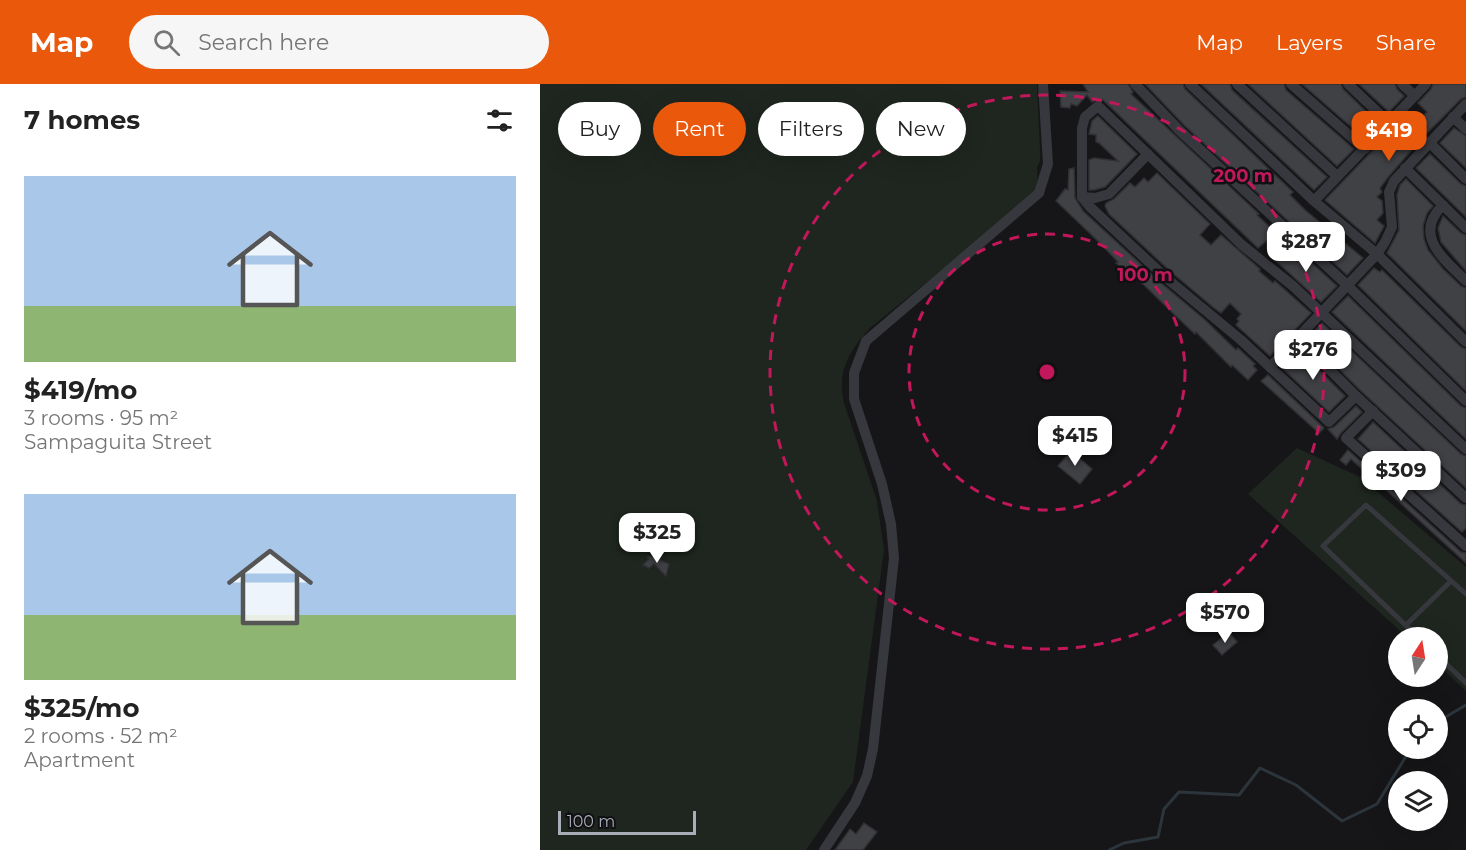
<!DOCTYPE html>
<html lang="en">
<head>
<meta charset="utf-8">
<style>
	:root { --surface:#fff; --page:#f6f6f6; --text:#222; --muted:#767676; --accent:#ea580c }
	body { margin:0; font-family:Montserrat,sans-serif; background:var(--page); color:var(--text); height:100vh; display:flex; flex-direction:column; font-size:22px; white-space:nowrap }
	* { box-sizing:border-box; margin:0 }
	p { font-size:20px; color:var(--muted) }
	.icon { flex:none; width:33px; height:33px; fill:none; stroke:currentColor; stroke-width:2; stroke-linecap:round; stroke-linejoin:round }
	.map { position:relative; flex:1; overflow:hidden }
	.side { display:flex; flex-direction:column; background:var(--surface); width:540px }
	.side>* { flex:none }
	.guide { position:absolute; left:18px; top:18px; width:570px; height:54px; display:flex; gap:12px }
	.needle { width:39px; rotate:12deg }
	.controls { position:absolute; left:848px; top:543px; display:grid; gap:12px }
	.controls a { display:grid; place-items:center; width:60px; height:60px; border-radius:50%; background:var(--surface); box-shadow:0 6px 24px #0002; font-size:30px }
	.scale { position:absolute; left:18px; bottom:15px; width:138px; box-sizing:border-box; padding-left:6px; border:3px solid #a8adb8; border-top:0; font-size:16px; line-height:21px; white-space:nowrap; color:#a8adb8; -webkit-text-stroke:4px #111113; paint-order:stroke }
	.price { position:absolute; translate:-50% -51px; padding:0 14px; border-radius:12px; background:#fff; color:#222; font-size:20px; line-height:39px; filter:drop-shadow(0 2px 3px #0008) }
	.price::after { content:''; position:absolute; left:50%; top:36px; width:18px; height:14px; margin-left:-9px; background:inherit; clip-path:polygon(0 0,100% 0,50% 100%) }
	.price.active { background:var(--accent); color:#fff }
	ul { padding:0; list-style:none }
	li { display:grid; align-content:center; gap:12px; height:318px; padding:0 24px }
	li span { display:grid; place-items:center; height:186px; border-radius:0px; color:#555 }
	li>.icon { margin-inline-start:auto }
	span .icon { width:108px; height:108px; fill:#fffc; stroke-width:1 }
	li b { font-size:26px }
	h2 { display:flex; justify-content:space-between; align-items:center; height:72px; padding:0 24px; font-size:26px }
	.chip { padding:0 21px; border-radius:27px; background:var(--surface); box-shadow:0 6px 24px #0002; font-size:21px; line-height:54px }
	.chip.active { background:var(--accent); color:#fff }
	header { display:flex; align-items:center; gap:36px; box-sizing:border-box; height:84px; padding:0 30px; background:var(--accent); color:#fff }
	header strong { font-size:28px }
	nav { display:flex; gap:33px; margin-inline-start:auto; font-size:21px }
	.search { width:420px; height:54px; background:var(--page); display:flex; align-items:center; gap:15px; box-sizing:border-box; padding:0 21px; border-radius:33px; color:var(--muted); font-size:22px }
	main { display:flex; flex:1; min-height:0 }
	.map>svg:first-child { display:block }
	.green { fill:#1e261f }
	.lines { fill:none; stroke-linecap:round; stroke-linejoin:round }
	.stream { stroke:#2c353c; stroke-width:3 }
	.building { fill:#404145; stroke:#303034; stroke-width:1.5 }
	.lane { stroke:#37383d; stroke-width:5 }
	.street { stroke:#37383d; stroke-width:10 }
	.ring { fill:none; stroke:#c2185b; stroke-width:3; stroke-dasharray:10 8 }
	.centre { fill:#c2185b; stroke:#111113; stroke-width:3 }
	.ring-label { font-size:18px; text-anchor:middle; font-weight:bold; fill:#c2185b; stroke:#111113; stroke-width:5; stroke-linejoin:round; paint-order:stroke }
</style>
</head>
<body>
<header>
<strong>Map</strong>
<div class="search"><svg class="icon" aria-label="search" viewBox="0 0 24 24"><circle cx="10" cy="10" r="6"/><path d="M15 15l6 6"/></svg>Search here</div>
<nav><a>Map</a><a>Layers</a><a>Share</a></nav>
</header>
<main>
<section class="side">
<h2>7 homes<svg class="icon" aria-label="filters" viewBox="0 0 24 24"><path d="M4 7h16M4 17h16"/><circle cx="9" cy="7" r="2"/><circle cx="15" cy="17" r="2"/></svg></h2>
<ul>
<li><span style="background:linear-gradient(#a9c7e8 70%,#8fb573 0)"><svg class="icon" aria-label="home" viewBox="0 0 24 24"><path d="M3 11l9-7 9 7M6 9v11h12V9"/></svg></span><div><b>$419/mo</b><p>3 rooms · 95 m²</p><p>Sampaguita Street</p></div></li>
<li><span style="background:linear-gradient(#a9c7e8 65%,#8fb573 0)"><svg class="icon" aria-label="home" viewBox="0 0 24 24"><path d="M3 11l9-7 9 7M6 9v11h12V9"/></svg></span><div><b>$325/mo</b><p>2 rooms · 52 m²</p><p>Apartment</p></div></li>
</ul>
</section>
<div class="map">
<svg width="926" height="766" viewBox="0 0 926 766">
	<rect width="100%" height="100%" fill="#161618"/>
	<!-- green -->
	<g class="green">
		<path d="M0 0H497L500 66V77L497 83 498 108 330 244C309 268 297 286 304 319L337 417 344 466 313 698 266 766H0Z"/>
		<path d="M757 364 820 393 926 483V607L897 580V554L867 553 708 410Z"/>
	</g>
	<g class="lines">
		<!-- stream -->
		<g class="stream">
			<path d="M897 638 926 621"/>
			<path d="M569 766 584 759 618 753 624 725 639 708 699 711 720 684 756 701 802 737 837 720 871 664"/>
		</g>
	</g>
	<!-- building -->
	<g class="building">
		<path d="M543 0H588L593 8 591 10 719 130 717 131 736 149 718 164 563 16 557 15 552 18 547 11 537 22 531 20 530 24 521 23 520 7 548 8Z"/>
		<path d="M605 0H643L645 5 753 108 750 111 765 126 823 174 807 191 645 42Z"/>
		<path d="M661 0H690L692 6 787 93 774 106Z"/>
		<path d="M708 0H744L746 6 814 65 797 82Z"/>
		<path d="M762 0H801L803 5 838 39 824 54Z"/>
		<path d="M819 0H855L857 5 864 12 849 28Z"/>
		<path d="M893 0H926V13L921 15 883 53 849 92 840 104 842 108 837 113 842 117 843 129 837 136 844 142 835 159 785 116 860 38 869 46 887 28 878 19 891 5Z"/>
		<path d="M558 32 597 70 565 103 554 106H549V76L554 74 578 77 559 59 556 58V51L549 50 552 37Z"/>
		<path d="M914 44 926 52V84L900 59Z"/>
		<path d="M890 70 921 100 926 102V133L876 84Z"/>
		<path d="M534 84 535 114 543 127 620 198 664 235 696 266 698 264 715 280 713 282 717 286 708 296 692 281 691 283 656 248 655 250 639 235 604 201 584 187 576 179 578 178 560 159 516 117 525 105 528 106 529 85Z"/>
		<path d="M617 89 670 140 660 151 671 161 681 151 720 185 719 187 733 199 735 197 771 229 730 272 696 241 699 237 697 235 701 230 690 219 681 229 674 224 630 187 569 130 565 122 566 119 574 115 590 99 595 103 604 94 608 98Z"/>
		<path d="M866 95 893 122 887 129 883 142 884 155 888 166 903 185 921 202 926 204V247L847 169 859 146 857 111 860 101Z"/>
		<path d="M903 132 921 149 926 151V187L901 158 898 144Z"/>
		<path d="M751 160 797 202 781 218 736 177Z"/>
		<path d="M834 184 840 188 842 186 921 263 926 265V307L818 201Z"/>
		<path d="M808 212 921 322 926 324V355L792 228Z"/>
		<path d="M782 239 921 370 926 372V404L821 307 768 254Z"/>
		<path d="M757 268 761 272 763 270 805 312 789 328 741 283Z"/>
		<path d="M728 291 784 344 779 349 721 297Z"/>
		<path d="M816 322 822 328 801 349 797 355 788 345 794 343Z"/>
		<path d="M833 338 921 420 926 421V444L922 448 818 355Z"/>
		<path d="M808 366 921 468 926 469V479L832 393 829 397 822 392 825 388 811 375 806 381 800 376Z"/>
		<path d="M531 367 552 385 540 400 518 382Z"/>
		<path d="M111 472 129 480 126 492 114 480 109 484 103 481 109 475 107 473Z"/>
		<path d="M689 548 697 558 682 571 673 561Z"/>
		<path d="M324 739 337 748 323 766H295L310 745 316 750Z"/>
	</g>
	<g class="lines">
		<!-- lane -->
		<g class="lane">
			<path d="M866 541 911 497"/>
			<path d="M879 554 783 462 826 421 926 510"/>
			<path d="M897 571 926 599"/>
		</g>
		<!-- street -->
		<g class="street">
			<path d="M595 0 640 47 806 200 926 317"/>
			<path d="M650 0 774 117 837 170 926 258"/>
			<path d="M697 0 797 92"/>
			<path d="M751 0 825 65"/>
			<path d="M808 0 849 39"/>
			<path d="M862 0 875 12"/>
			<path d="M913 33 926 45"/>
			<path d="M889 58 926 95"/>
			<path d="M865 84 926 144"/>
			<path d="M542 113 555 114 569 110 608 70"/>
			<path d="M774 117 886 0"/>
			<path d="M903 121C872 151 904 175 926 197"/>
			<path d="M757 253 816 312 926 414"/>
			<path d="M730 283 837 170 845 158 852 143 849 108 854 97 926 20"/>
			<path d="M816 312 789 338 701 256 625 193 549 122 542 113V44L545 33 558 22 702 161 753 202 926 365"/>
			<path d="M833 327 806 354 926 462"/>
			<path d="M284 766 315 719 327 692 333 665 354 474 351 440 342 400 314 315V289L326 257 499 109 508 80 503 0"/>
		</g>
	</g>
	<!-- distance rings -->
	<g class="ring">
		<circle cx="507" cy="288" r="138"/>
		<circle cx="507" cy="288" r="277"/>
	</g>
	<circle cx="507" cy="288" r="9" class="centre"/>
	<g class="ring-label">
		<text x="703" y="98">200 m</text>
		<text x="605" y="197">100 m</text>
	</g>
</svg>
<div class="controls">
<a><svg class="needle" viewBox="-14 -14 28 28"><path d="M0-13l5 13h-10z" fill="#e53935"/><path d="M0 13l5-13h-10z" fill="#767676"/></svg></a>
<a><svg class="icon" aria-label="locate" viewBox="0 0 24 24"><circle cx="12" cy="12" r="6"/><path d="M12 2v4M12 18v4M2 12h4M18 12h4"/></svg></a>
<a><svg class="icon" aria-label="layers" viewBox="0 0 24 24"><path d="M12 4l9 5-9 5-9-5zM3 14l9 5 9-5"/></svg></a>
</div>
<div class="scale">100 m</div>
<b class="price active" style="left:849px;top:78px">$419</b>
<b class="price" style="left:766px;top:189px">$287</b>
<b class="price" style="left:773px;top:297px">$276</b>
<b class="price" style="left:535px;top:383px">$415</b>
<b class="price" style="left:861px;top:418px">$309</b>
<b class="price" style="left:117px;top:480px">$325</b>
<b class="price" style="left:685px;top:560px">$570</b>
<div class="guide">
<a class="chip">Buy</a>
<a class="chip active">Rent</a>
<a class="chip">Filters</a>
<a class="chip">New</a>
</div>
</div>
</main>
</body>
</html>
